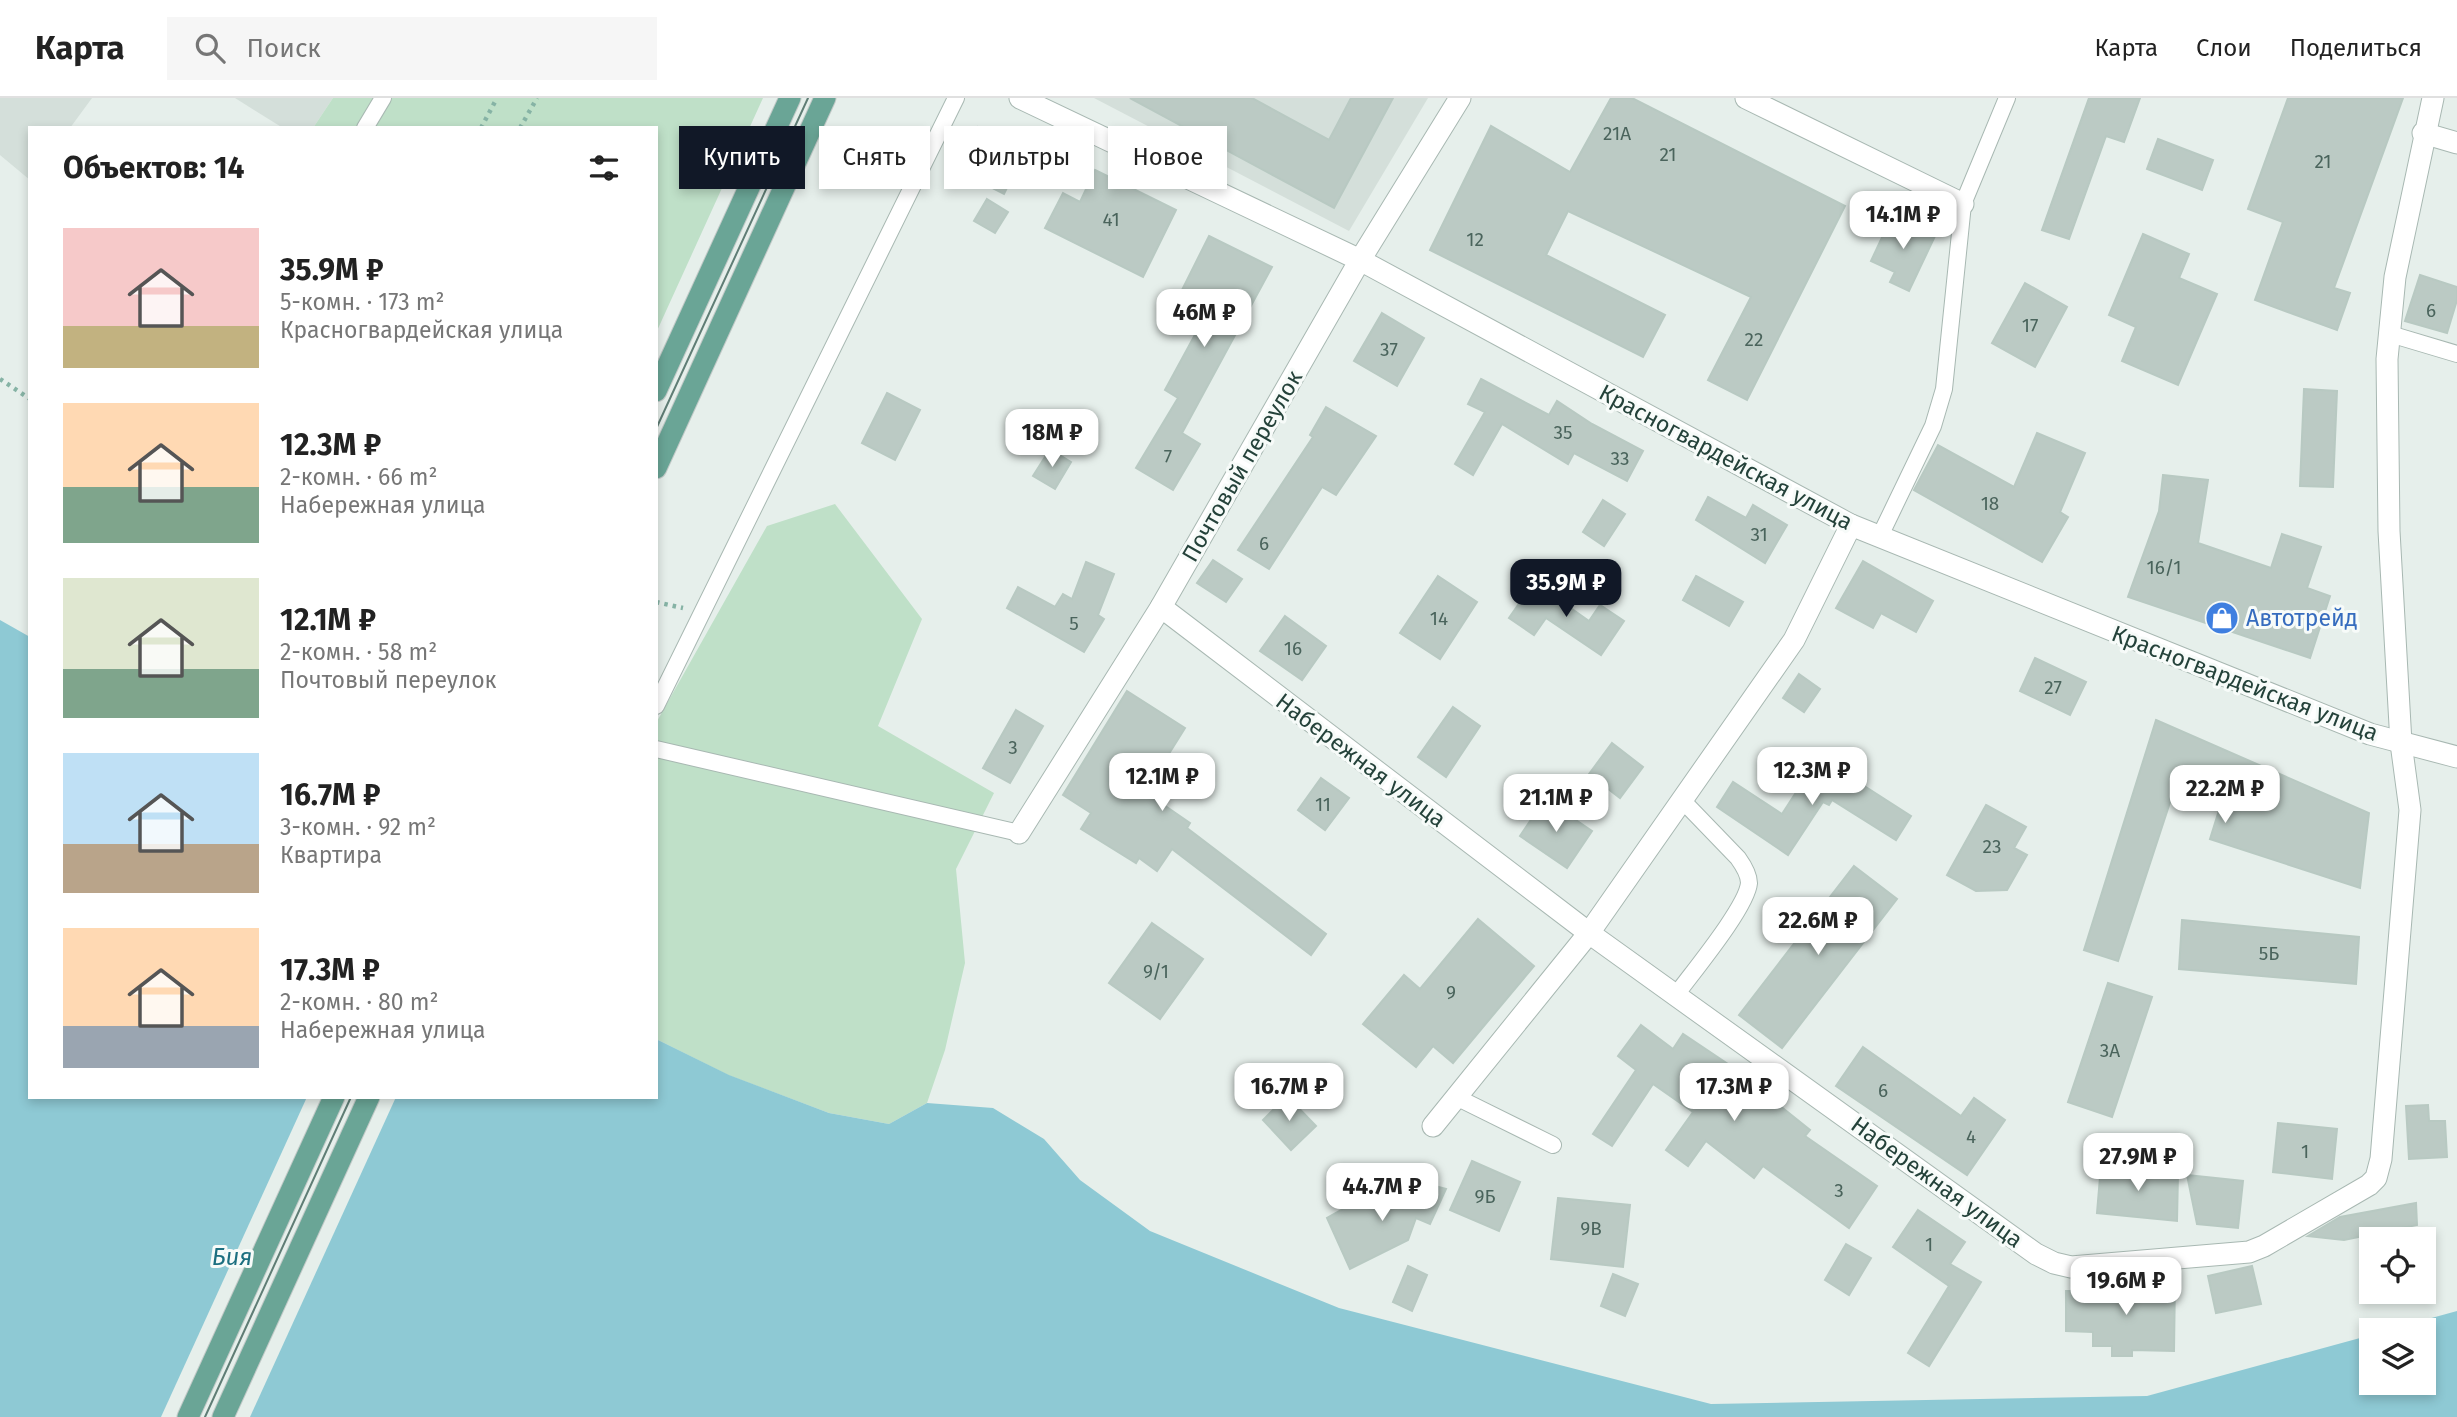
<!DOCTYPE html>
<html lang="ru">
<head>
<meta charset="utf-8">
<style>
	:root { --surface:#fff; --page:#f6f6f6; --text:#222; --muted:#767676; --line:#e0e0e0; --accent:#111827 }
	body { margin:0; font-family:"Fira Sans",sans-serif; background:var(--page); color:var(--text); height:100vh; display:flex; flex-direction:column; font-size:26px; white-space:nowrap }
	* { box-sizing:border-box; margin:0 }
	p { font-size:23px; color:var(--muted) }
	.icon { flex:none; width:38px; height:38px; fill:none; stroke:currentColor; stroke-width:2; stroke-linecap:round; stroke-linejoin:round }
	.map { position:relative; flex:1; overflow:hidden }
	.drawer { position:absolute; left:28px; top:28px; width:630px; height:973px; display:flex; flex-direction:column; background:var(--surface); border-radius:0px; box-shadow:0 4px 10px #0003 }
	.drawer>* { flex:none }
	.top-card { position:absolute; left:679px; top:28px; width:665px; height:63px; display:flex; gap:14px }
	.tools { position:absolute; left:2359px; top:1129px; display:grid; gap:14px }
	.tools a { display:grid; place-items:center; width:77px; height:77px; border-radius:0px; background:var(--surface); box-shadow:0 4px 10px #0003; font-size:35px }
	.price { position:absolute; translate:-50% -60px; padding:0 16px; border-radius:14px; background:#fff; color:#222; font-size:23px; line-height:46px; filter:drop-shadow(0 2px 4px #0008) }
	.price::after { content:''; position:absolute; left:50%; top:42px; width:21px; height:16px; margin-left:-10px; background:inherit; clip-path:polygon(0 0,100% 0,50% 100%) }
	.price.selected { background:var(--accent); color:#fff }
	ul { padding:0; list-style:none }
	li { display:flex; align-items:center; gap:21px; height:175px; padding:0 35px }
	li span { display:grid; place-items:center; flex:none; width:196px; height:140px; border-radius:0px; color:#555 }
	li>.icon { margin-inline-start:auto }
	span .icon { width:84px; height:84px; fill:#fffc; stroke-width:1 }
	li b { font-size:30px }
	h2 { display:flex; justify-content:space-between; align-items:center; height:84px; padding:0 35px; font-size:30px }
	.chip { padding:0 24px; border-radius:0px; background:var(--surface); box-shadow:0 4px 10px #0003; font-size:24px; line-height:63px }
	.chip.selected { background:var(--accent); color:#fff }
	header { display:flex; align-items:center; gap:42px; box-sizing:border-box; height:98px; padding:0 35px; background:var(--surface); border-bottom:2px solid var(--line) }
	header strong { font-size:33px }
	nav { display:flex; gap:38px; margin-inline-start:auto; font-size:24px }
	.search { width:490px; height:63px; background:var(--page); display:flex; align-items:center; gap:18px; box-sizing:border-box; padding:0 24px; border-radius:0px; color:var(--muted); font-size:26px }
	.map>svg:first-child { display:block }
	.built { fill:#d4dfda }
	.green { fill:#bfe0c8 }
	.water { fill:#8ec9d4 }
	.pier { fill:#e6efeb }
	.building { fill:#bbcac4; stroke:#b8c9c2; stroke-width:2 }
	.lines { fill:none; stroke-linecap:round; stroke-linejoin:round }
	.lane-casing { stroke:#a8b8b2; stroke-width:18 }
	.street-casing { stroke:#a8b8b2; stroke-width:23 }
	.primary-casing { stroke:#c2cac8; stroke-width:23 }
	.path { stroke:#86b3a5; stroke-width:4.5; stroke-dasharray:3.5 5; stroke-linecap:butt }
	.lane { stroke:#fff; stroke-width:16 }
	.street { stroke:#fff; stroke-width:21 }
	.primary { stroke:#6aa596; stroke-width:21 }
	.tram { stroke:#5f7d75; stroke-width:2 }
	.labels { text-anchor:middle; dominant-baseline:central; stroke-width:6; stroke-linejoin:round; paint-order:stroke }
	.number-label { font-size:19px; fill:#4a645c }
	.street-label { font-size:23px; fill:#24423a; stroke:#f7fbf9 }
	.shop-label { font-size:23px; fill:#366cbe; stroke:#f7fbf9; text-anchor:start }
	.water-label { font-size:24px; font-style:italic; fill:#1c6f80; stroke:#f7fbf9 }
</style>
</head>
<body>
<header>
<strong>Карта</strong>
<div class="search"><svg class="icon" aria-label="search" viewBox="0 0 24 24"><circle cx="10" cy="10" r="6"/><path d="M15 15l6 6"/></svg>Поиск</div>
<nav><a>Карта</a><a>Слои</a><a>Поделиться</a></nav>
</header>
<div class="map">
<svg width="2457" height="1319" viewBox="0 0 2457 1319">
	<rect width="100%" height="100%" fill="#e6efeb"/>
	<!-- built -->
	<g class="built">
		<path d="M0 0H92L70 30H30V82L0 57Z"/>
		<path d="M235 0H333L313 30H283Z"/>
		<path d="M1094 0H1428L1349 133Z"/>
	</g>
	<!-- green -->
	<g class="green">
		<path d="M333 0H763L656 235V30H313Z"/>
		<path d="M835 406 922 521 878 628 994 695 956 771 965 865 945 952 927 1005 889 1026 829 1015 728 977 656 941V625L767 428Z"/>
	</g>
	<!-- water -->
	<path class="water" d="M0 522 30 539V999H656V941L729 977 829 1015 889 1026 927 1005 993 1010 1044 1041 1080 1082 1150 1133 1339 1210 1711 1306 2147 1298 2371 1237V1284H2424V1232H2388L2457 1213V1319H0Z"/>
	<!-- pier -->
	<path class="pier" d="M307 999H396L250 1319H161Z"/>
	<!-- building -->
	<g class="building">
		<path d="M1130 0H1252L1329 42 1351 0H1393L1334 110Z"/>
		<path d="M1611 0H1632L1845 108 1747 302 1708 282 1751 199 1568 113 1546 157 1665 217 1643 259 1430 152 1491 28 1570 74Z"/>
		<path d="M2089 0H2140L2124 44 2106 38 2069 141 2042 132Z"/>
		<path d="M2288 0H2403L2334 190 2350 195 2337 232 2255 202 2283 124 2248 111Z"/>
		<path d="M978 29 1025 53 1004 96 957 72Z"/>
		<path d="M2158 41 2213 62 2202 92 2147 71Z"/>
		<path d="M1095 72 1176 112 1143 179 1045 130 1063 95 1080 104Z"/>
		<path d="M987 101 1008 114 995 135 974 123Z"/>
		<path d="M1892 118 1935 138 1909 193 1890 184 1895 174 1871 163Z"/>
		<path d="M2143 136 2189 156 2179 180 2217 196 2178 287 2122 263 2136 229 2109 217Z"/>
		<path d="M1209 138 1272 169 1182 335 1200 346 1173 392 1136 370 1178 300 1165 292 1209 211 1180 196Z"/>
		<path d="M2420 177 2457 189V202L2447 235 2405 223Z"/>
		<path d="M2025 185 2067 209 2035 269 1992 245Z"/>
		<path d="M1382 215 1424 240 1397 288 1354 263Z"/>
		<path d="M1481 281 1549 317 1557 303 1592 326 1643 353 1627 383 1574 355 1568 366 1502 326 1473 377 1455 366 1485 314 1468 306Z"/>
		<path d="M2304 291 2337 293 2333 389 2300 388Z"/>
		<path d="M887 295 920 312 895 362 862 345Z"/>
		<path d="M1326 309 1376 338 1336 397 1322 389 1269 471 1238 452 1313 339 1310 337Z"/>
		<path d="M2037 335 2085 355 2060 414 2068 419 2042 464 1914 392 1938 347 2014 389Z"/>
		<path d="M1050 351 1071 364 1055 391 1033 378Z"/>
		<path d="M2163 377 2208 382 2198 445 2271 470 2282 436 2321 449 2307 490 2330 498 2310 560 2128 499 2159 413Z"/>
		<path d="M1708 399 1746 420 1753 407 1787 427 1765 465 1696 422Z"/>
		<path d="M1603 402 1625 416 1604 448 1583 434Z"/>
		<path d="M1213 462 1242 481 1226 504 1197 485Z"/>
		<path d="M1863 463 1933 503 1916 534 1881 515 1873 530 1836 510Z"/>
		<path d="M1086 464 1114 476 1098 517 1104 521 1084 554 1007 510 1018 489 1055 509 1063 496 1072 501Z"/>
		<path d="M1438 478 1477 504 1440 561 1400 535Z"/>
		<path d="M1696 478 1743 504 1729 528 1683 502Z"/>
		<path d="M1534 484 1589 523 1600 507 1624 523 1601 557 1546 520 1534 537 1509 520Z"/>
		<path d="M1285 518 1326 548 1302 582 1260 553Z"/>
		<path d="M2035 560 2086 584 2070 617 2020 593Z"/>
		<path d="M1799 576 1820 591 1804 614 1783 600Z"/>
		<path d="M1127 593 1185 630 1145 694 1190 725 1187 730 1326 836 1311 857 1172 751 1157 773 1139 760 1136 765 1081 731 1091 715 1063 697Z"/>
		<path d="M1453 609 1480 628 1446 679 1418 659Z"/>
		<path d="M1016 612 1043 628 1010 685 983 670Z"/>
		<path d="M2156 622 2369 715 2360 790 2210 741 2225 693 2179 677 2118 863 2084 852Z"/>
		<path d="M1612 645 1643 669 1620 700 1589 676Z"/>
		<path d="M1819 659 1911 718 1896 742 1832 702 1829 707 1823 704 1788 757 1717 709 1733 684 1782 716Z"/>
		<path d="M1321 680 1349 700 1325 732 1298 712Z"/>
		<path d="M1545 701 1592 733 1567 770 1520 738Z"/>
		<path d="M1986 707 2026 729 2014 750 2027 757 2007 792 1976 793 1947 777Z"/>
		<path d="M1854 768 1897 801 1782 950 1739 917Z"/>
		<path d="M1478 821 1534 868 1453 965 1433 948 1416 969 1363 926 1404 877 1420 891Z"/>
		<path d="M2182 822 2359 839 2356 886 2179 871Z"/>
		<path d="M1152 825 1203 861 1160 921 1109 885Z"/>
		<path d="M2108 885 2152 899 2112 1019 2068 1004Z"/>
		<path d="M1641 927 1673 951 1683 936 1728 966 1810 1032 1805 1038 1877 1088 1849 1130 1763 1068 1754 1080 1706 1043 1688 1068 1666 1052 1693 1014 1653 986 1612 1048 1593 1036 1636 972 1618 958Z"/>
		<path d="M1863 949 1961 1018 1974 1000 2005 1022 1967 1077 1836 988Z"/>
		<path d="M1287 998 1316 1028 1291 1052 1263 1022Z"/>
		<path d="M2428 1007 2429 1023H2445L2447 1059 2409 1061 2406 1008Z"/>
		<path d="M2278 1025 2337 1031 2332 1081 2273 1074Z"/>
		<path d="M1472 1063 1520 1084 1499 1133 1450 1112Z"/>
		<path d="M2101 1067 2178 1076 2177 1123 2097 1115Z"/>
		<path d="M2187 1077 2243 1083 2238 1130 2197 1126Z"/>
		<path d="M1416 1083 1446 1091 1430 1126 1416 1120 1408 1142 1350 1171 1327 1120 1366 1098 1402 1111Z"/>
		<path d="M1558 1100 1630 1107 1623 1169 1551 1161Z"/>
		<path d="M2416 1105 2417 1127 2344 1142 2308 1138 2340 1119Z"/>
		<path d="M1918 1112 1965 1144 1950 1166 1981 1184 1929 1268 1908 1255 1949 1188 1893 1149Z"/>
		<path d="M1846 1146 1871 1160 1849 1197 1825 1182Z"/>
		<path d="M1408 1168 1427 1177 1412 1213 1393 1204Z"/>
		<path d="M2252 1168 2261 1206 2216 1215 2208 1178Z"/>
		<path d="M1613 1176 1638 1186 1625 1218 1601 1208Z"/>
		<path d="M2140 1180 2175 1181 2174 1253 2132 1252V1258H2112V1248H2093V1234L2066 1233V1193L2140 1194Z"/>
	</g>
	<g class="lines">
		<defs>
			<g id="lane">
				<path d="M365 30 383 0"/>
				<path d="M2390 236 2457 256"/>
				<path d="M1880 438 1933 328 1944 291 1963 106 2007 0"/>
				<path d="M656 608 956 0"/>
				<path d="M656 651 1019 735"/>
				<path d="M1676 897C1692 875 1747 809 1749 785 1749 776 1743 767 1738 760L1682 702"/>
				<path d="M1456 999 1553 1047"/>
			</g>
			<g id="street">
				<path d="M1020 0 1360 162 1851 427 2370 636 2457 659"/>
				<path d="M1746 0 1963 106"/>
				<path d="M2423 35 2457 45"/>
				<path d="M1161 509 1589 835 2036 1156 2054 1165 2071 1169 2249 1154 2264 1148 2369 1087 2376 1080 2381 1061 2410 712 2401 645 2389 433 2387 261 2395 179 2433 0"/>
				<path d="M1019 735 1161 509 1360 162 1460 0"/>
				<path d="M1433 1028 1589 835 1794 542 1851 427"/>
			</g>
			<g id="primary">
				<path d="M656 293 790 0"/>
				<path d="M656 370 825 0"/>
				<path d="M188 1319 334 999"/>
				<path d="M223 1319 369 999"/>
			</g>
		</defs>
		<!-- lane casing -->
		<use href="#lane" class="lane-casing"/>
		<!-- street casing -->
		<use href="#street" class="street-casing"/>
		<!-- primary casing -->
		<use href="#primary" class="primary-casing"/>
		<!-- path -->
		<g class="path">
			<path d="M481 30 497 0"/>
			<path d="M520 30 537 0"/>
			<path d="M0 281 30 301"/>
			<path d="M656 504 683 510"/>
		</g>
		<!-- lane -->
		<use href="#lane" class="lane"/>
		<!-- street -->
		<use href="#street" class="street"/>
		<!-- primary -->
		<use href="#primary" class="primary"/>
		<!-- tram -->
		<g class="tram">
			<path d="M656 331 808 0"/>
			<path d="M205 1319 351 999"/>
		</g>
	</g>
	<!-- icons -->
	<defs>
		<symbol id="shop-disc" viewBox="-11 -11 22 22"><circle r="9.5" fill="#3f7fe0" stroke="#f7fbf9"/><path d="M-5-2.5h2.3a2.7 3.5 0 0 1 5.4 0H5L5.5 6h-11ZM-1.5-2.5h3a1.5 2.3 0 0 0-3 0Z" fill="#fff"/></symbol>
	</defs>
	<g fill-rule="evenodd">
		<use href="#shop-disc" x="2203" y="501" width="38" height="38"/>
	</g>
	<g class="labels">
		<!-- number labels -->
		<g class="number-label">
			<text x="1617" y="35">21А</text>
			<text x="1668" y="56">21</text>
			<text x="2323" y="63">21</text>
			<text x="1111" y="121">41</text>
			<text x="1475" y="141">12</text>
			<text x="2431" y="212">6</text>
			<text x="2030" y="227">17</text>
			<text x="1754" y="241">22</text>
			<text x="1389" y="251">37</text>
			<text x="1563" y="334">35</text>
			<text x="1168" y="358">7</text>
			<text x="1620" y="360">33</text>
			<text x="1990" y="405">18</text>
			<text x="1759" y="436">31</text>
			<text x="1264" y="445">6</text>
			<text x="2164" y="469">16/1</text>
			<text x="1439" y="520">14</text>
			<text x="1074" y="525">5</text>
			<text x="1293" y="550">16</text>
			<text x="2053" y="589">27</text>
			<text x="1013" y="649">3</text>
			<text x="1323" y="706">11</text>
			<text x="1992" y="748">23</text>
			<text x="2269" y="855">5Б</text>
			<text x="1156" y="873">9/1</text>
			<text x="1451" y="894">9</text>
			<text x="2110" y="952">3А</text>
			<text x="1883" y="992">6</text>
			<text x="1971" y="1038">4</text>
			<text x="2305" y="1053">1</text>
			<text x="1839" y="1092">3</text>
			<text x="1485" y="1098">9Б</text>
			<text x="1591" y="1130">9В</text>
			<text x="1929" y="1146">1</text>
		</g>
		<!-- street labels -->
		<g class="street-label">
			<text transform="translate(1726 359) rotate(28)">Красногвардейская улица</text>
			<text transform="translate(1242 368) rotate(-60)">Почтовый переулок</text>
			<text transform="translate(2245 585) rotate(21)">Красногвардейская улица</text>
			<text transform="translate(1361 662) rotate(37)">Набережная улица</text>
			<text transform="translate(1937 1084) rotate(36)">Набережная улица</text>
		</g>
		<!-- shop labels -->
		<g class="shop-label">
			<text x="2246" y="520">Автотрейд</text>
		</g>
		<!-- water labels -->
		<g class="water-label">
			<text x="232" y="1159">Бия</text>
		</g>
	</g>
</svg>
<div class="tools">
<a><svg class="icon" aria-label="locate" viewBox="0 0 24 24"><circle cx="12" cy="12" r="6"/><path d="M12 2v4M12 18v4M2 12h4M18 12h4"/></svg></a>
<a><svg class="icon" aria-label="layers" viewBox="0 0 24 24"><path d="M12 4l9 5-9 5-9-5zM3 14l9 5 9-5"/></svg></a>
</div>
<b class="price" style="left:1903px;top:153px">14.1M ₽</b>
<b class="price" style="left:1204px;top:251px">46M ₽</b>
<b class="price" style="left:1052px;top:371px">18M ₽</b>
<b class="price selected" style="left:1566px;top:521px">35.9M ₽</b>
<b class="price" style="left:1812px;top:709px">12.3M ₽</b>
<b class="price" style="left:1162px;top:715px">12.1M ₽</b>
<b class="price" style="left:2225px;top:727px">22.2M ₽</b>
<b class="price" style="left:1556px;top:736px">21.1M ₽</b>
<b class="price" style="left:1818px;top:859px">22.6M ₽</b>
<b class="price" style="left:1289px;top:1025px">16.7M ₽</b>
<b class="price" style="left:1734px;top:1025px">17.3M ₽</b>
<b class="price" style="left:2138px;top:1095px">27.9M ₽</b>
<b class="price" style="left:1382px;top:1125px">44.7M ₽</b>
<b class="price" style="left:2126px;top:1219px">19.6M ₽</b>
<div class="top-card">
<a class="chip selected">Купить</a>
<a class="chip">Снять</a>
<a class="chip">Фильтры</a>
<a class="chip">Новое</a>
</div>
<section class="drawer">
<h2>Объектов: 14<svg class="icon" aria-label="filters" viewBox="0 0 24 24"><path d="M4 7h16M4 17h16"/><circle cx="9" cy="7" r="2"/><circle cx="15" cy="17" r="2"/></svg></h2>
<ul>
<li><span style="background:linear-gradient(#f6c9c9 70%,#c2b280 0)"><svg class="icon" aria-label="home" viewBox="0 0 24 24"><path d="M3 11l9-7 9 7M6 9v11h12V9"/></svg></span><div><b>35.9M ₽</b><p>5-комн. · 173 m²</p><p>Красногвардейская улица</p></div></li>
<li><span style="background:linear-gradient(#ffd9b3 60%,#7fa58c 0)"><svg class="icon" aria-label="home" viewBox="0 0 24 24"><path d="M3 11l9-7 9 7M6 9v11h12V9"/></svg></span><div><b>12.3M ₽</b><p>2-комн. · 66 m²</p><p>Набережная улица</p></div></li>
<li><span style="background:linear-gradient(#dfe7d0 65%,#7fa58c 0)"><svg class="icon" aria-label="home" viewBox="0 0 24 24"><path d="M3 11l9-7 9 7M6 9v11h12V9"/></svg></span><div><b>12.1M ₽</b><p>2-комн. · 58 m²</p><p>Почтовый переулок</p></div></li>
<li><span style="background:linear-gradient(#bfe0f5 65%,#b9a48a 0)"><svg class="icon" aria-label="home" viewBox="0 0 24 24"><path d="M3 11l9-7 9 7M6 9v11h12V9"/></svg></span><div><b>16.7M ₽</b><p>3-комн. · 92 m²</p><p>Квартира</p></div></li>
<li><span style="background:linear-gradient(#ffd9b3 70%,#9aa5b1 0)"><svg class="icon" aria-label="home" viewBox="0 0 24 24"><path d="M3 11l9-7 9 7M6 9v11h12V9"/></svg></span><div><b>17.3M ₽</b><p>2-комн. · 80 m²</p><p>Набережная улица</p></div></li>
</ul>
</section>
</div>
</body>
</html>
